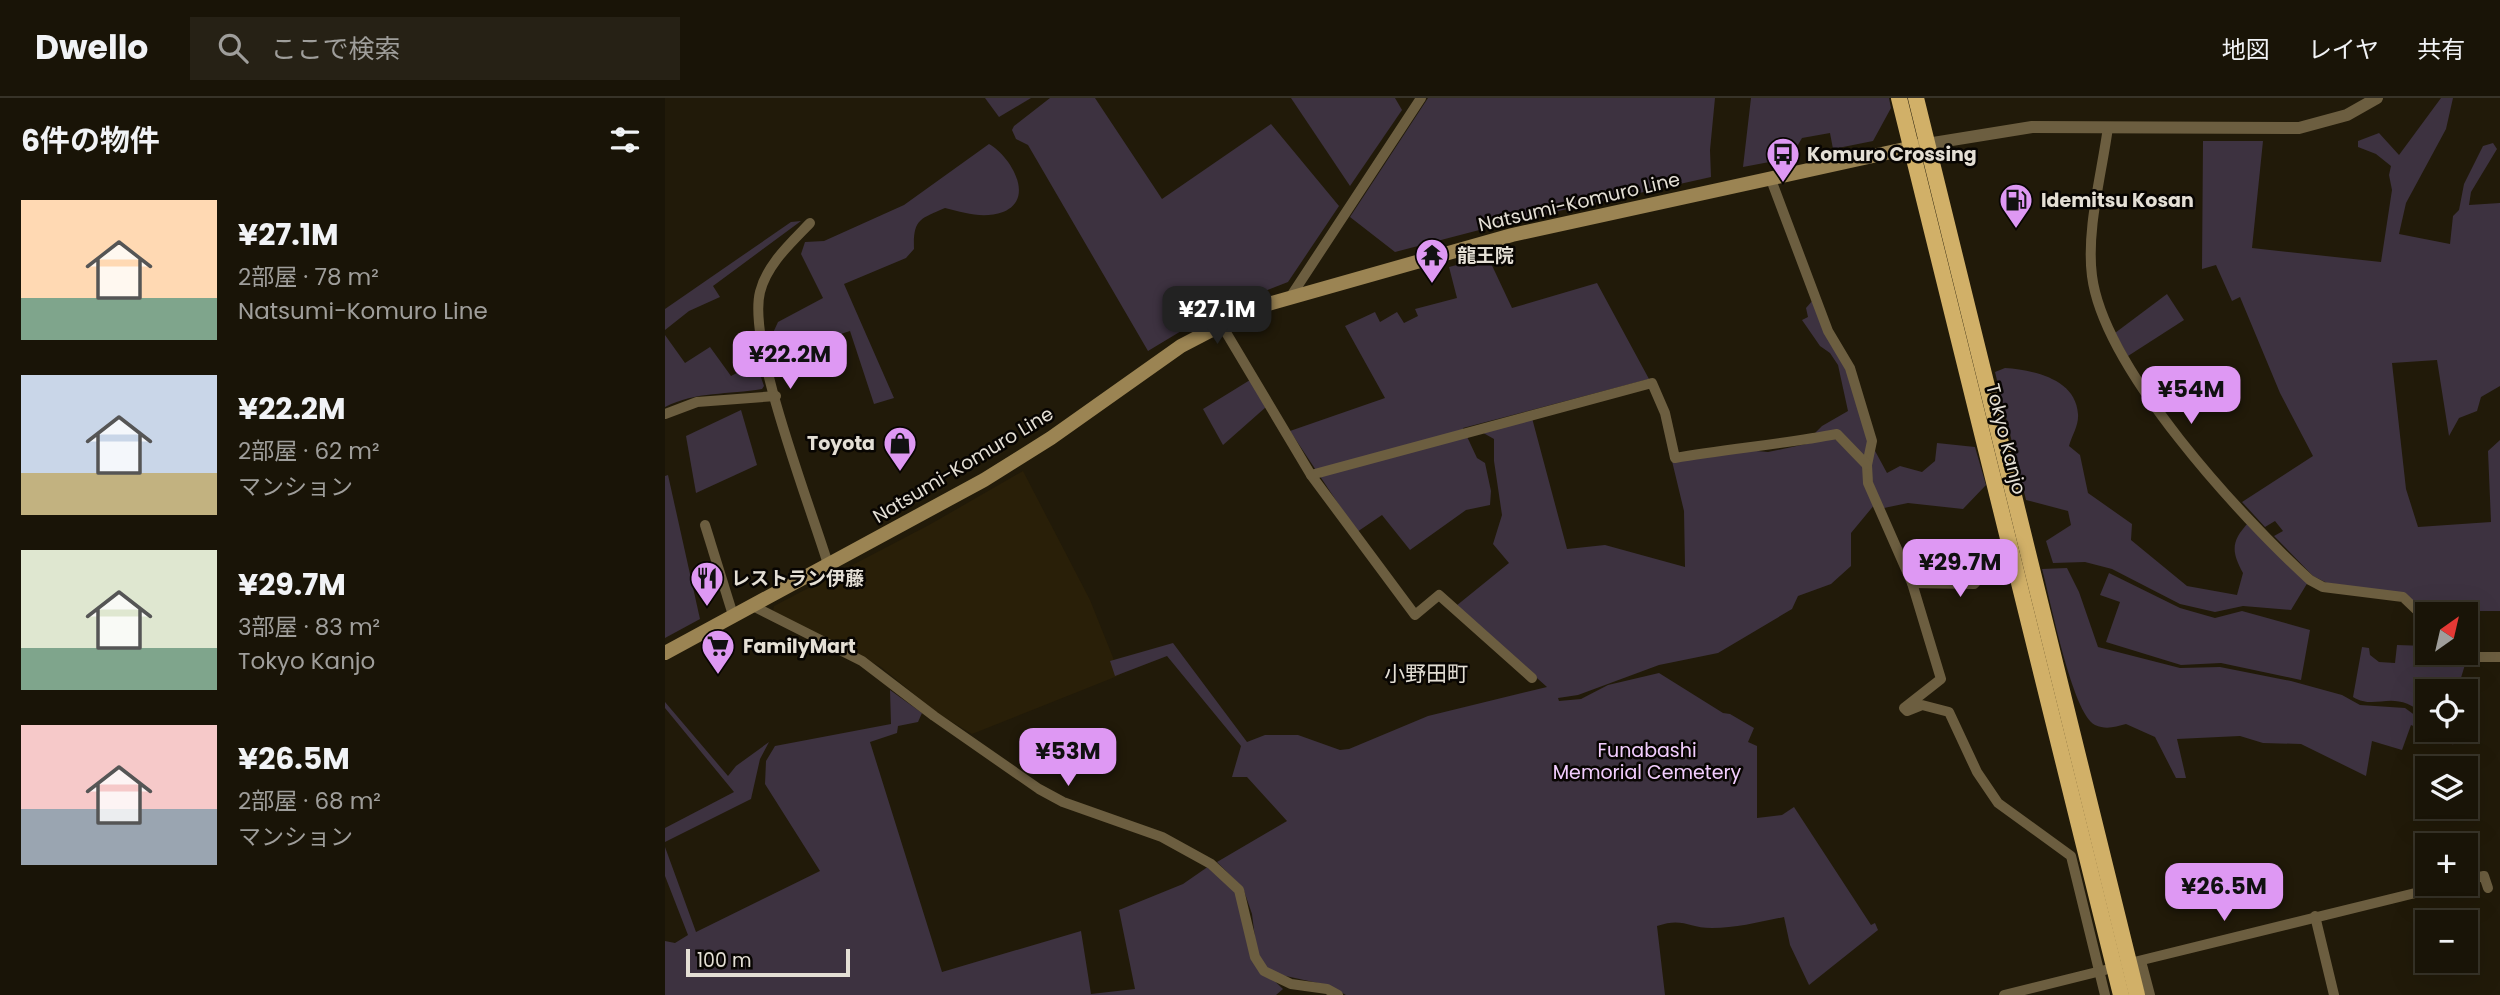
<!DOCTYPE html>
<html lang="ja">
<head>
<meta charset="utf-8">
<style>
	:root { --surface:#191407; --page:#262115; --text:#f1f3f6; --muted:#9f9e9b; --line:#373328; --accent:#de98f3 }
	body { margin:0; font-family:Poppins,"Noto Sans JP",sans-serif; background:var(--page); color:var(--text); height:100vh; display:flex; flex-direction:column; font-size:26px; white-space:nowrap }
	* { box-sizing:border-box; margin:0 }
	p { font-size:23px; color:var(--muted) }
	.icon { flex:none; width:38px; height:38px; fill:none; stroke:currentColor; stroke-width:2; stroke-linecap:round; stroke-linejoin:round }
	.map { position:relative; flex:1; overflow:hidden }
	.details { display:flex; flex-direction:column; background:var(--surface); width:665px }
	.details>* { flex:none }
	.needle { width:46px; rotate:34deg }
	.buttons { position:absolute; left:1750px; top:504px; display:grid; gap:14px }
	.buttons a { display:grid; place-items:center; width:63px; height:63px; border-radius:0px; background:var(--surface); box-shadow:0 7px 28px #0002,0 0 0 2px var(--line); font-size:35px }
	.scale { position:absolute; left:21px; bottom:18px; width:164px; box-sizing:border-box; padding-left:7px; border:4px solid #e4dfd5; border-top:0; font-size:19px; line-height:24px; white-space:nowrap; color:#e4dfd5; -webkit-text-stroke:5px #080502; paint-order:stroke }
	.price { position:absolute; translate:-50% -60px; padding:0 16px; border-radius:14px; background:var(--accent); color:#111; font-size:23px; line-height:46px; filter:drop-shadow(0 2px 4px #0008) }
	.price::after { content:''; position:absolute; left:50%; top:42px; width:21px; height:16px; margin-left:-10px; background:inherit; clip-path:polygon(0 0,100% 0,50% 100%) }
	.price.active { background:#222; color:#fff }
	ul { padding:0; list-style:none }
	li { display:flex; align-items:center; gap:21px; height:175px; padding:0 21px }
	li span { display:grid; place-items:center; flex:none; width:196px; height:140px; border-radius:0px; color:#555 }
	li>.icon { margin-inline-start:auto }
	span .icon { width:84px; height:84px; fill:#fffc; stroke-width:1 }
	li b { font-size:30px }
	h2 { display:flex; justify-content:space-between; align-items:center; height:84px; padding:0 21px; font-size:30px }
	header { display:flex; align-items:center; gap:42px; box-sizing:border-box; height:98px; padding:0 35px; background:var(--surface); border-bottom:2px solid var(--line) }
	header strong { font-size:33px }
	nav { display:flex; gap:38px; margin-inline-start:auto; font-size:24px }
	.search { width:490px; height:63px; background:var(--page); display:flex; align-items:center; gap:18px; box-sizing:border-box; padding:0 24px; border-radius:0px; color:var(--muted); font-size:26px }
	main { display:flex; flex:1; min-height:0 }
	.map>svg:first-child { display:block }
	.built { fill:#291f08 }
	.green { fill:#3d3240 }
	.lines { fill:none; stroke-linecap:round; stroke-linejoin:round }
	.minor { stroke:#6c5e40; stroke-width:10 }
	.tertiary { stroke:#6c5e40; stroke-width:12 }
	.secondary { stroke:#9b8453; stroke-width:14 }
	.trunk { stroke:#d1b068; stroke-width:16 }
	.labels { text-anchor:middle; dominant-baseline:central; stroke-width:5; stroke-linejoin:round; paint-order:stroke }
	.poi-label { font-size:19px; font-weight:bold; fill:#e4dfd5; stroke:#080502; text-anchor:start }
	.street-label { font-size:19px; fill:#e4dfd5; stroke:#080502 }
	.park-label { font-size:19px; fill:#f2cdfe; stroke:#080502 }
	.neighbourhood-label { font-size:21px; fill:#e4dfd5; stroke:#080502 }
</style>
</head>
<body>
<header>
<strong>Dwello</strong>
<div class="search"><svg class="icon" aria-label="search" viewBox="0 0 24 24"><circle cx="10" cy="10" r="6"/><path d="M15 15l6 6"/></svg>ここで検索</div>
<nav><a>地図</a><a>レイヤ</a><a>共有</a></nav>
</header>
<main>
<section class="details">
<h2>6件の物件<svg class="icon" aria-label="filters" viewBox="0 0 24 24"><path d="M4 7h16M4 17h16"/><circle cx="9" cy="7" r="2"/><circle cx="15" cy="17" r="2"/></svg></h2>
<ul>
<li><span style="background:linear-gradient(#ffd9b3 70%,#7fa58c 0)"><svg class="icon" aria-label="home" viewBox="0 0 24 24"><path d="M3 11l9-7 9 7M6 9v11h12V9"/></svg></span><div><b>¥27.1M</b><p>2部屋 · 78 m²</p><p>Natsumi-Komuro Line</p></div></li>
<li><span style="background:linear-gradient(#c9d6e8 70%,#c2b280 0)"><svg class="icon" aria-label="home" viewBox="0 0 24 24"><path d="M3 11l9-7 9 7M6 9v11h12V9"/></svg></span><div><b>¥22.2M</b><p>2部屋 · 62 m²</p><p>マンション</p></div></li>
<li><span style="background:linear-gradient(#dfe7d0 70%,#7fa58c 0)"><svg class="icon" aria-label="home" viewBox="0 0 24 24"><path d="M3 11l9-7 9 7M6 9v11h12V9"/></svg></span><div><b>¥29.7M</b><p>3部屋 · 83 m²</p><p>Tokyo Kanjo</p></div></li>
<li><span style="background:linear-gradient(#f6c9c9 60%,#9aa5b1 0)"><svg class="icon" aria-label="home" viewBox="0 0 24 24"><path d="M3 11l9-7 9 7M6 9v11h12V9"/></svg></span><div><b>¥26.5M</b><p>2部屋 · 68 m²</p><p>マンション</p></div></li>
</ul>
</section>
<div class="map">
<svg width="1835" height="897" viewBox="0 0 1835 897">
	<rect width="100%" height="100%" fill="#211a09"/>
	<!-- built -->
	<path class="built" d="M358 373 425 502 455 577 307 636 272 615 216 569 108 513 109 508 264 427Z"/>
	<!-- green -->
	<g class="green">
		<path d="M320 0H366L334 19Z"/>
		<path d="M385 0H430L497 101 606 26 674 108 623 184 551 212 483 253 363 47 351 41 347 32 349 28Z"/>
		<path d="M626 0H730L737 12 685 88Z"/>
		<path d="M763 0H1050L1045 52 1046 79 845 124 730 154 685 119Z"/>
		<path d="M1086 0H1224L1226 10 1208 43 1168 51 1165 35 1137 40 1130 52 1131 59 1078 69Z"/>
		<path d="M1776 0H1788L1781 31 1741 105 1734 136 1785 146 1788 118 1794 112 1799 86 1818 48 1828 45 1832 51 1806 94 1804 107 1835 105V288L1816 299 1812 313 1794 320 1784 338 1772 262 1727 265 1741 391 1753 429 1826 424 1823 353 1835 342V513H1792L1791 516H1763L1740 496 1662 485 1648 478 1609 438 1618 433 1610 423 1600 429 1577 404 1648 358 1615 295 1575 199 1567 203 1551 167 1537 171 1538 43H1598L1587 150 1716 164 1727 92 1724 77 1726 68 1711 56 1693 49V43L1714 35 1734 57Z"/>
		<path d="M324 46C344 57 372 100 338 114 318 121 300 115 280 110 255 121 248 121 249 151L241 160 179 186 229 300 209 306 185 233 113 256 107 237 113 224 158 200 136 156 140 144 159 143 239 107Z"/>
		<path d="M136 123 48 188 55 199 24 213 0 232V211L126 124Z"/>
		<path d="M823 159 847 210 932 185 984 281 798 330 812 360 820 365 826 393 825 407 801 412 745 452 717 417 692 434 625 333 720 300 680 228 710 214 715 224 732 214 739 225 753 218 750 211 792 200 784 169Z"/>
		<path d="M1502 196 1519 222 1463 258 1450 235Z"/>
		<path d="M1148 202C1171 248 1209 312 1202 363L1172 333 1147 338 1157 328 1183 313 1173 267 1165 255 1155 248 1137 222 1143 219 1141 210Z"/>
		<path d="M0 237 20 265 45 249 66 278 91 265 99 288 97 291C64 297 31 293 0 309Z"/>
		<path d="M1340 270C1369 272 1411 281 1413 316 1414 327 1407 337 1404 348L1415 357 1423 395 1467 426 1466 442 1522 488 1572 497 1578 475C1566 453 1566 443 1584 424L1643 484 1626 512 1578 508 1550 514 1515 506 1447 471 1420 464 1388 465 1381 443 1406 427 1403 413 1361 402 1330 274Z"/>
		<path d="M585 282 601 309 558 347 538 311Z"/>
		<path d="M76 312 92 367 31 395 21 338Z"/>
		<path d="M867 320 902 451 940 447 1020 469 1019 413 1007 363 1080 352 1103 354 1169 340 1200 369 1210 406 1186 435V468L1166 486 1133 498 1127 511 1053 555 994 567 913 597 893 600 894 603 916 601 943 587 994 575 1058 615 1065 616 1089 630 1083 644 1092 648V720L1117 717 1129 709 1206 827 1210 825 1213 832 1144 887 1125 847 1119 819C1095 824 1071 830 1047 830 1023 830 1018 819 992 828L1000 897H681L662 887 607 875 600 870 592 856 587 816 578 790 552 764 622 723 582 679H567L576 648 502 558 450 578 445 563 508 545 582 644 600 637H633L675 652 684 651 763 618 882 589 791 508 844 465 828 446 837 417 829 363V341L813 332Z"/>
		<path d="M1272 345 1310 349 1321 387 1298 411 1243 405 1219 410C1207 390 1203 374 1209 351L1222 375 1235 368 1257 374 1270 363Z"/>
		<path d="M3 377 35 521 0 540V378Z"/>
		<path d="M1402 470 1414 494 1433 549 1515 570 1555 569 1626 583 1677 597 1695 607 1740 610 1762 626V632H1768L1789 647 1746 627 1737 652 1707 643 1701 678 1636 646 1598 645 1575 638 1512 641 1521 680H1511L1490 639 1461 626C1450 629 1441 632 1430 627 1407 615 1385 500 1377 471Z"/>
		<path d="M1444 475 1515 510 1550 520 1577 513 1645 532 1636 582 1556 565 1516 567 1441 544 1455 504 1435 497Z"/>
		<path d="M1732 547 1762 548V555H1795L1802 560 1792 593H1762V619C1728 588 1713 614 1688 599L1697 549 1704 550 1705 557 1714 564 1730 565Z"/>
		<path d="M225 592 257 615 253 624 233 628 232 635 205 644 277 874 416 833 426 896 470 891 454 812 518 786 544 768 572 794 587 862 618 891 611 897H0V843L10 845 23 837 0 778V749L31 834 155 773 100 686 101 663 110 648 226 626Z"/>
		<path d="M0 604 63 678 71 668 104 644 95 661 86 701 0 744V730L69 694 0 610Z"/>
	</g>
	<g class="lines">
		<!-- minor -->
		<g class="minor">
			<path d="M1443 29C1437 75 1421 132 1427 178 1439 271 1576 419 1645 482L1658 489 1738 499 1762 522"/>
			<path d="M1105 79 1163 233 1185 270 1207 343 1202 367 1203 385 1247 485 1276 581 1239 610 1242 613 1257 607 1284 614 1312 674 1333 705 1406 758 1440 897"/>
			<path d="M145 125C126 145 102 166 95 194 82 246 145 407 163 466"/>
			<path d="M626 198 756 0"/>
			<path d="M556 226 646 377 750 517 774 497 867 580"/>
			<path d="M0 316 32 304 111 298"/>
			<path d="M646 377 987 285 1000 315 1010 360C1064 351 1118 346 1172 336L1202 367"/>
			<path d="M40 427 68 517"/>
			<path d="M1247 485 1309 486 1322 472 1338 471"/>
			<path d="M86 507 197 563 269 618 374 691 398 704 497 739 546 766 574 792 590 859 599 873 626 886 662 891 673 897"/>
			<path d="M1801 555 1813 559H1835"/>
			<path d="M1801 782 1819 778 1823 790"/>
			<path d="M1650 818 1669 897"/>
			<path d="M1476 863 1485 897"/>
			<path d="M1461 866 1787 786"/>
			<path d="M1339 897 1440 872"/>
		</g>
		<!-- tertiary -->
		<path class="tertiary" d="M1262 46 1367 29 1634 30 1682 17 1712 0"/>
		<!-- secondary -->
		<path class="secondary" d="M0 555 319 382 386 340 516 248 589 210 847 137 1258 47"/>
		<!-- trunk -->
		<g class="trunk">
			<path d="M1234 0 1456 897"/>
			<path d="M1251 0 1472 897"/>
		</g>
	</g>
	<!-- icons -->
	<defs>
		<symbol id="bus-pin" viewBox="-11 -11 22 30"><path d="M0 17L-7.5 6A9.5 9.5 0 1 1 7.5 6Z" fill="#de98f3" stroke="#080502"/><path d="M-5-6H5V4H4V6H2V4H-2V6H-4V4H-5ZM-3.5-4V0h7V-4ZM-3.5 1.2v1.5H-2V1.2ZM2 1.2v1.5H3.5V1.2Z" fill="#111"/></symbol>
		<symbol id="fuel-pin" viewBox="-11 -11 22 30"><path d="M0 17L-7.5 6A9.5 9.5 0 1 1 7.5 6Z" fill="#de98f3" stroke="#080502"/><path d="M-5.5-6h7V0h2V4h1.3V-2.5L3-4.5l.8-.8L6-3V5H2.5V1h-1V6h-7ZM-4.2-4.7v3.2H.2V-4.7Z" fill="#111"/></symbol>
		<symbol id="temple-pin" viewBox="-11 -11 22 30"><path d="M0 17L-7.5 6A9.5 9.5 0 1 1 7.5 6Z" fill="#de98f3" stroke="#080502"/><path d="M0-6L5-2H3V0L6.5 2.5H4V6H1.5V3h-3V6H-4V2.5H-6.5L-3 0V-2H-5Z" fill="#111"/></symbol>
		<symbol id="shop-pin" viewBox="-11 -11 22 30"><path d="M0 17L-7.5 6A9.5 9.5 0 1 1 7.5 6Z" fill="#de98f3" stroke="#080502"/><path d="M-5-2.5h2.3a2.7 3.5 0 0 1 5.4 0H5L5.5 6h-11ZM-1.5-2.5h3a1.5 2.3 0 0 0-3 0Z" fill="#111"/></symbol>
		<symbol id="restaurant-pin" viewBox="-11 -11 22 30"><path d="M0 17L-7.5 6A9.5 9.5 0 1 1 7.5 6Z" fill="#de98f3" stroke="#080502"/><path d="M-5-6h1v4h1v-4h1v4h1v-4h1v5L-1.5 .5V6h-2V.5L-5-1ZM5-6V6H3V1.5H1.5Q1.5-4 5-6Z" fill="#111"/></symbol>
		<symbol id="supermarket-pin" viewBox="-11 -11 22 30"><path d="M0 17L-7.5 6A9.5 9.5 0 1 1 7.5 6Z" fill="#de98f3" stroke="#080502"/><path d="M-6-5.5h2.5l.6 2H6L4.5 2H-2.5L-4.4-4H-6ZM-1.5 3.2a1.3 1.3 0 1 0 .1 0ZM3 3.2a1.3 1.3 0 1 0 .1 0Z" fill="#111"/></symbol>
	</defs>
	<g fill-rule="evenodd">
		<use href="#bus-pin" x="1099" y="37" width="38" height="52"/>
		<use href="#fuel-pin" x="1332" y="83" width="38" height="52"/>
		<use href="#temple-pin" x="748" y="138" width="38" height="52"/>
		<use href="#shop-pin" x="216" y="326" width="38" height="52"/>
		<use href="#restaurant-pin" x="23" y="461" width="38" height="52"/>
		<use href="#supermarket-pin" x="34" y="529" width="38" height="52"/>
	</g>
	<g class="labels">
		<!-- poi labels -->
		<g class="poi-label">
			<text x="1142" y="56">Komuro Crossing</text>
			<text x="1376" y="102">Idemitsu Kosan</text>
			<text x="792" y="157">龍王院</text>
			<text x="210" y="345" text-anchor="end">Toyota</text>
			<text x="66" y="480">レストラン伊藤</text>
			<text x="78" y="548">FamilyMart</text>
		</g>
		<!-- street labels -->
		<g class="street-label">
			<text transform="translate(914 104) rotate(-13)">Natsumi-Komuro Line</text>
			<text transform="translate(1341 341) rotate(76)">Tokyo Kanjo</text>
			<text transform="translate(298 367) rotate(-31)">Natsumi-Komuro Line</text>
		</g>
		<!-- park labels -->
		<g class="park-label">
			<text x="982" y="652">Funabashi<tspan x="982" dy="22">Memorial Cemetery</tspan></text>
		</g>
		<!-- neighbourhood labels -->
		<g class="neighbourhood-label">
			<text x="761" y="575">小野田町</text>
		</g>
	</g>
</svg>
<div class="buttons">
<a><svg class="needle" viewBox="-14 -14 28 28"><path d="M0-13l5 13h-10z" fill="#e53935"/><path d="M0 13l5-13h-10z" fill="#9f9e9b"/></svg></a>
<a><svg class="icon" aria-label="locate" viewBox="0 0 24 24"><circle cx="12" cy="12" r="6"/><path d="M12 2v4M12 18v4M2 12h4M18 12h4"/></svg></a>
<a><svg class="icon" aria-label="layers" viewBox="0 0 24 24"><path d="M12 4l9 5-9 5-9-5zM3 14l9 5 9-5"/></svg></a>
<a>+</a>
<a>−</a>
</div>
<div class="scale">100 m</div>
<b class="price active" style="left:552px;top:248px">¥27.1M</b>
<b class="price" style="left:125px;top:293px">¥22.2M</b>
<b class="price" style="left:1526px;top:328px">¥54M</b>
<b class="price" style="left:1295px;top:501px">¥29.7M</b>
<b class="price" style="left:403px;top:690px">¥53M</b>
<b class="price" style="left:1559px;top:825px">¥26.5M</b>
</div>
</main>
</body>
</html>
